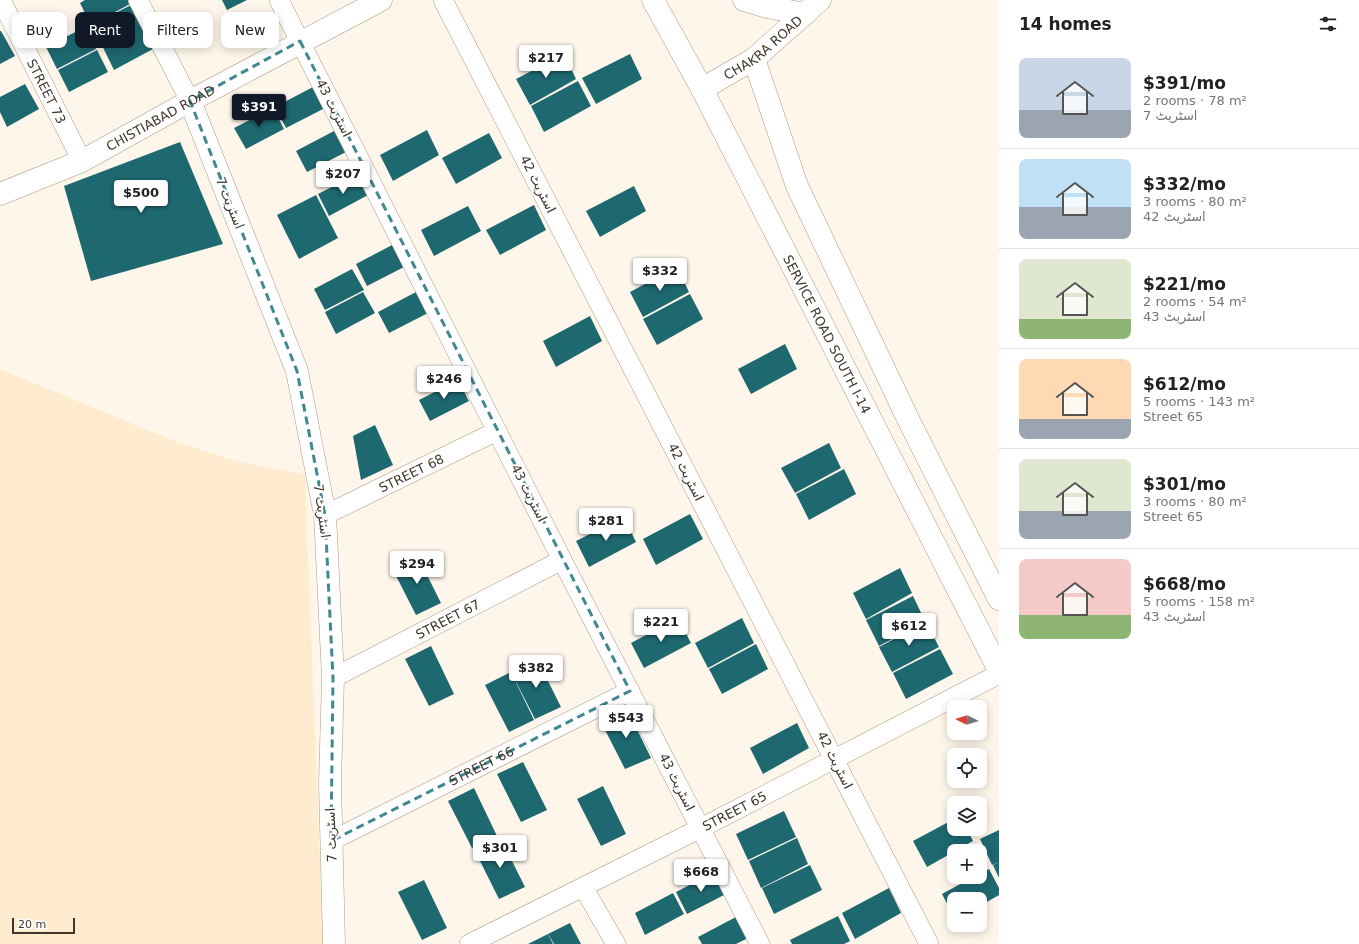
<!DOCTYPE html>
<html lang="en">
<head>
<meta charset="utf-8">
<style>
	:root { --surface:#fff; --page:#f6f6f6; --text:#222; --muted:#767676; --line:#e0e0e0; --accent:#111827 }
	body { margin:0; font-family:"DejaVu Sans","Noto Naskh Arabic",sans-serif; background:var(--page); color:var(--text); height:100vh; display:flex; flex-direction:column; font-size:15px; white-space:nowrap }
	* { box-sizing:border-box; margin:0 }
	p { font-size:13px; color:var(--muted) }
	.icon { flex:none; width:22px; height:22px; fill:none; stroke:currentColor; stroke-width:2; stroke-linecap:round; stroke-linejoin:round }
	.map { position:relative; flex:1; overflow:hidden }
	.drawer { display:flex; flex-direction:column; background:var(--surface); width:360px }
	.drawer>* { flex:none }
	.banner { position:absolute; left:12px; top:12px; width:380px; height:36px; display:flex; gap:8px }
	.needle { width:26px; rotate:275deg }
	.controls { position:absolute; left:947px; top:700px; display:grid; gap:8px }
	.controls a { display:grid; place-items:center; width:40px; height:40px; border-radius:8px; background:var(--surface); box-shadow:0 2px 10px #0003; font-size:20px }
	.scale { position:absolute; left:12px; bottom:10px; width:63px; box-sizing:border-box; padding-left:4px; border:2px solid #3f372c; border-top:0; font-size:11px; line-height:14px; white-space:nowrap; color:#3f372c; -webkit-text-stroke:3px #fff; paint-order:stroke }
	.price { position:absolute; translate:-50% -34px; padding:0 9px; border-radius:4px; background:#fff; color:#222; font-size:13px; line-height:26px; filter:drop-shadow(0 1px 2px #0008) }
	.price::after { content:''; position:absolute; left:50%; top:24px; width:12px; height:9px; margin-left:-6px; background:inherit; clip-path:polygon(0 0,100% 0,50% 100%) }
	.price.selected { background:var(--accent); color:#fff }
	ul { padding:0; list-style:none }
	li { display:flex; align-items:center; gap:12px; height:100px; padding:0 20px }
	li+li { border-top:1px solid var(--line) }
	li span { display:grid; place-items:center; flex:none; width:112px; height:80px; border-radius:8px; color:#555 }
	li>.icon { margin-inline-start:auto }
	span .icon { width:48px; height:48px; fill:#fffc; stroke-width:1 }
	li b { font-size:17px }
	h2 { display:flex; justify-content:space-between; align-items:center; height:48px; padding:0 20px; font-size:17px }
	.pill { padding:0 14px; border-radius:8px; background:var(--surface); box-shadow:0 2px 10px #0003; font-size:14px; line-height:36px }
	.pill.selected { background:var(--accent); color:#fff }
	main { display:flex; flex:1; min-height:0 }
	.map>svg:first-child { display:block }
	.built { fill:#ffecce }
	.building { fill:#1e6870 }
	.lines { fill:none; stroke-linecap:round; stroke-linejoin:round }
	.street-casing { stroke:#ae9b80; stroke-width:20 }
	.secondary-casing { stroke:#ae9b80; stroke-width:23 }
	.street { stroke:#fff; stroke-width:19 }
	.secondary { stroke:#fff; stroke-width:22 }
	.marked { fill:none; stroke:#418890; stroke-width:3; stroke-dasharray:8 5; stroke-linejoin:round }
	.labels { text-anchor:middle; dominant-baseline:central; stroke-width:4; stroke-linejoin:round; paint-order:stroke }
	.street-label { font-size:13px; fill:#3f372c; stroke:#fff }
</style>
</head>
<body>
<main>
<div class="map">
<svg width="999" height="944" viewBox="0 0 999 944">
	<rect width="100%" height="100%" fill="#fef6ea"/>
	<!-- built -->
	<path class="built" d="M0 369 179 443 240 462 305 475 323 944H0Z"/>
	<!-- building -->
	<g class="building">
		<path d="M85 0H128L130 4 91 25 80 3Z"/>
		<path d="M222 0H247L227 10Z"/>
		<path d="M131 5 153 49 114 70 92 25Z"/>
		<path d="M85 27 96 49 57 69 46 47Z"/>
		<path d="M0 31H1L15 56 0 64Z"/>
		<path d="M97 50 108 72 69 92 58 70Z"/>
		<path d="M564 54 576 79 530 105 516 79Z"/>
		<path d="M630 54 642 79 596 104 582 78Z"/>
		<path d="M578 81 591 106 544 132 531 106Z"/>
		<path d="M25 84 39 109 7 127 0 112V97Z"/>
		<path d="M313 87 325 108 286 128 275 107Z"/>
		<path d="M273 108 284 129 246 149 234 128Z"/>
		<path d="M427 130 439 155 393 181 380 155Z"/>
		<path d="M334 131 346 152 307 172 296 151Z"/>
		<path d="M489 133 502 158 456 184 442 158Z"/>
		<path d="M180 142 223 244 91 281 64 186Z"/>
		<path d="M357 174 368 195 329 216 318 194Z"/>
		<path d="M634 186 646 211 600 237 586 211Z"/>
		<path d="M316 195 338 238 299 259 277 215Z"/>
		<path d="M534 205 546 230 500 255 486 230Z"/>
		<path d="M468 206 481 231 434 256 421 230Z"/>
		<path d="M394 244 406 266 367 286 356 264Z"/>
		<path d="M677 267 689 292 643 317 630 292Z"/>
		<path d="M352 269 364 290 325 310 314 289Z"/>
		<path d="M363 292 375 313 336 334 325 312Z"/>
		<path d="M416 292 428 313 389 333 378 312Z"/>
		<path d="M690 294 703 319 657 345 643 319Z"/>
		<path d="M590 316 602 341 556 367 543 341Z"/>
		<path d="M785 344 797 369 751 394 738 369Z"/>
		<path d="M458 380 469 401 430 421 419 400Z"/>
		<path d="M375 425 393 465 361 480 353 436Z"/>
		<path d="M829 443 841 468 795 493 781 468Z"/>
		<path d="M844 469 856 494 809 520 796 494Z"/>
		<path d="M690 514 703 539 656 565 643 539Z"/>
		<path d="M624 517 636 542 589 567 576 541Z"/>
		<path d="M417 555 441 603 416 615 392 568Z"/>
		<path d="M900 568 912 593 866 619 853 593Z"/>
		<path d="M913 596 925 621 879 646 866 620Z"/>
		<path d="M678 618 691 643 644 668 631 643Z"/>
		<path d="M742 618 754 643 708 668 695 643Z"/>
		<path d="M926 622 939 647 892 672 879 647Z"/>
		<path d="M756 644 768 669 722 694 709 669Z"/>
		<path d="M431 646 454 694 429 706 405 659Z"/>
		<path d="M940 649 953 674 906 699 893 673Z"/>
		<path d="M537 659 561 707 535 719 511 672Z"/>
		<path d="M511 672 534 720 509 732 485 685Z"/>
		<path d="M627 709 651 758 625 769 601 722Z"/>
		<path d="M797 723 809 748 763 774 750 748Z"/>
		<path d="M523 762 547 810 521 822 497 774Z"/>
		<path d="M603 786 626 834 601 846 577 799Z"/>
		<path d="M474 788 497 836 472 848 448 801Z"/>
		<path d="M784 811 796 837 748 860 736 834Z"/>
		<path d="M954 819V829H967L973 841 927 867 913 841Z"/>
		<path d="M999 830V862L992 865 980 839Z"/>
		<path d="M797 838 808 864 761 888 749 861Z"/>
		<path d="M501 839 525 887 499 899 475 851Z"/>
		<path d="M999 862V878L993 865Z"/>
		<path d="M810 865 822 890 774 914 762 888Z"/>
		<path d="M989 869 999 888V895L980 906V899H954V917L942 894 973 877H980V873Z"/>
		<path d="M715 872 726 894 687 914 676 892Z"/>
		<path d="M424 880 447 928 422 940 398 892Z"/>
		<path d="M889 888 901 913 855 939 842 913Z"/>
		<path d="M673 893 684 914 645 935 635 913Z"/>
		<path d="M838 916 850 941 844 944H792L790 940Z"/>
		<path d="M736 917 748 938 736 944H702L698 937Z"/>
		<path d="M570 923 581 944H554L548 934Z"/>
		<path d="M548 934 553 944H528Z"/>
	</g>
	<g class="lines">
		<defs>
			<g id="street">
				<path id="s1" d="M1 0 82 161"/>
				<path d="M138 0 190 101"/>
				<path d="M279 0 562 560 760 944"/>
				<path d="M443 0 929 944"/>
				<path id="s2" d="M325 515 497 431"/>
				<path id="s3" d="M333 678 562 560"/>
				<path id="s4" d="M331 841 630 691"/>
				<path d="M583 887 616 944"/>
				<path id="s5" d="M469 944 701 828 999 674"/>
			</g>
			<g id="secondary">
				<path id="s6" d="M653 0 702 89 999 670"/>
				<path d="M744 0 767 7 805 14"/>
				<path d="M754 59 797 186 909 421 999 599"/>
				<path id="s7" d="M702 89 754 59 820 0"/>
				<path d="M190 101 297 371 325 515 333 678 330 783 334 944"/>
				<path id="s8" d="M0 194 82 161 190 101 381 0"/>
			</g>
		</defs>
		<!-- street casing -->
		<use href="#street" class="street-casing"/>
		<!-- secondary casing -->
		<use href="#secondary" class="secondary-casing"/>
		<!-- street -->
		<use href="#street" class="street"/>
		<!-- secondary -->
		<use href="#secondary" class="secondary"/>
	</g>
	<!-- marked area -->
	<path class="marked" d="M300 41 630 691 331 841 333 678 325 515 297 371 190 101Z"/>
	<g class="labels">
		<!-- street labels -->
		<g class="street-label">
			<text stroke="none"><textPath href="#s7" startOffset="74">CHAKRA ROAD</textPath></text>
			<text stroke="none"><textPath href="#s1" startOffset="102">STREET 73</textPath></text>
			<text transform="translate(334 108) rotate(63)">اسٹریٹ 43</text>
			<text stroke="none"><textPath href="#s8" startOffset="178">CHISTIABAD ROAD</textPath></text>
			<text transform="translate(538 184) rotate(63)">اسٹریٹ 42</text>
			<text transform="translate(230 203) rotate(68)">اسٹریٹ 7</text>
			<text stroke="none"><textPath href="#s6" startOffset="377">SERVICE ROAD SOUTH I-14</textPath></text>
			<text transform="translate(686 472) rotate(63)">اسٹریٹ 42</text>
			<text stroke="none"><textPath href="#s2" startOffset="96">STREET 68</textPath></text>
			<text transform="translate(529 493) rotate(63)">اسٹریٹ 43</text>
			<text transform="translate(322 511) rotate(82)">اسٹریٹ 7</text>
			<text stroke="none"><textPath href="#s3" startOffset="129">STREET 67</textPath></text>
			<text transform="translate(835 760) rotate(63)">اسٹریٹ 42</text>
			<text stroke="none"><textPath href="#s4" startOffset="168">STREET 66</textPath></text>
			<text transform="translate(677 782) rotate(63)">اسٹریٹ 43</text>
			<text stroke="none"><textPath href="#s5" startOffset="297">STREET 65</textPath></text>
			<text transform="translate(331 835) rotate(-92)">اسٹریٹ 7</text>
		</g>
	</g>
</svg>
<div class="controls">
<a><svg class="needle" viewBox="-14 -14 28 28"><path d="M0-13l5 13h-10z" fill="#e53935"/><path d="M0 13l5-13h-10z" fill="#767676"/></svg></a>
<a><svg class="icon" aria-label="locate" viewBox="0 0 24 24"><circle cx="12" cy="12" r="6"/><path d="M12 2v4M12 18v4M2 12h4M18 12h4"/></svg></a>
<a><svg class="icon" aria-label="layers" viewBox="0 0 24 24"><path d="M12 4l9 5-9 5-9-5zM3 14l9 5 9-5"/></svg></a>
<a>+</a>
<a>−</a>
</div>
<div class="scale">20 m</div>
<b class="price" style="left:546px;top:79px">$217</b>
<b class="price selected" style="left:259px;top:128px">$391</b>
<b class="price" style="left:343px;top:195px">$207</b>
<b class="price" style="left:141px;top:214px">$500</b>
<b class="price" style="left:660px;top:292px">$332</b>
<b class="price" style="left:444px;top:400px">$246</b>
<b class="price" style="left:606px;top:542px">$281</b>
<b class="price" style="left:417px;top:585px">$294</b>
<b class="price" style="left:661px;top:643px">$221</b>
<b class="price" style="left:909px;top:647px">$612</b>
<b class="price" style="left:536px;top:689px">$382</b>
<b class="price" style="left:626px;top:739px">$543</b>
<b class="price" style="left:500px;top:869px">$301</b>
<b class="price" style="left:701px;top:893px">$668</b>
<div class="banner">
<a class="pill">Buy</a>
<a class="pill selected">Rent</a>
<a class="pill">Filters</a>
<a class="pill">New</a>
</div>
</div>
<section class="drawer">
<h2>14 homes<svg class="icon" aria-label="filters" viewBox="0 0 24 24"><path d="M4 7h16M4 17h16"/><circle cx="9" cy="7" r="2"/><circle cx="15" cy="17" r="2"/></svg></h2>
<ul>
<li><span style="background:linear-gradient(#c9d6e8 65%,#9aa5b1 0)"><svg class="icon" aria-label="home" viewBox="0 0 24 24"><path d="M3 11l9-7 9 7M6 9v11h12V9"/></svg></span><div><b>$391/mo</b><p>2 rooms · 78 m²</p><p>اسٹریٹ 7</p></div></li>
<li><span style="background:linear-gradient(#bfe0f5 60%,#9aa5b1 0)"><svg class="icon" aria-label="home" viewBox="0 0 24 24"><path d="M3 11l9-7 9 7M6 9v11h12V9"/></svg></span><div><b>$332/mo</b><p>3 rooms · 80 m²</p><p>اسٹریٹ 42</p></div></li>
<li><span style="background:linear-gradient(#dfe7d0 75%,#8fb573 0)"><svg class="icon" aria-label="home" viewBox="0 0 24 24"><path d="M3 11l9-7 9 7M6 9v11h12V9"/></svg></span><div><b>$221/mo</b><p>2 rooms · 54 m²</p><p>اسٹریٹ 43</p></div></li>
<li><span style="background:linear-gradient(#ffd9b3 75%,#9aa5b1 0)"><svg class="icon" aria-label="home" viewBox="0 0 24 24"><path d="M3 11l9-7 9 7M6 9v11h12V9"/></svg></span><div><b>$612/mo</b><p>5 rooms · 143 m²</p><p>Street 65</p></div></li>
<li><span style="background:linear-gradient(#dfe7d0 65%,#9aa5b1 0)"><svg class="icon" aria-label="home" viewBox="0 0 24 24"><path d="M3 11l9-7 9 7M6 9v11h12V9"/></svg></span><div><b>$301/mo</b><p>3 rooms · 80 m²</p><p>Street 65</p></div></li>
<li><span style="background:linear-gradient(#f6c9c9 70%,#8fb573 0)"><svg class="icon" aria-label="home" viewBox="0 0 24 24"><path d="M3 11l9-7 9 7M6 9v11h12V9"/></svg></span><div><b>$668/mo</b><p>5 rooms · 158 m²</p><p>اسٹریٹ 43</p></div></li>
</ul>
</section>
</main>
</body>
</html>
